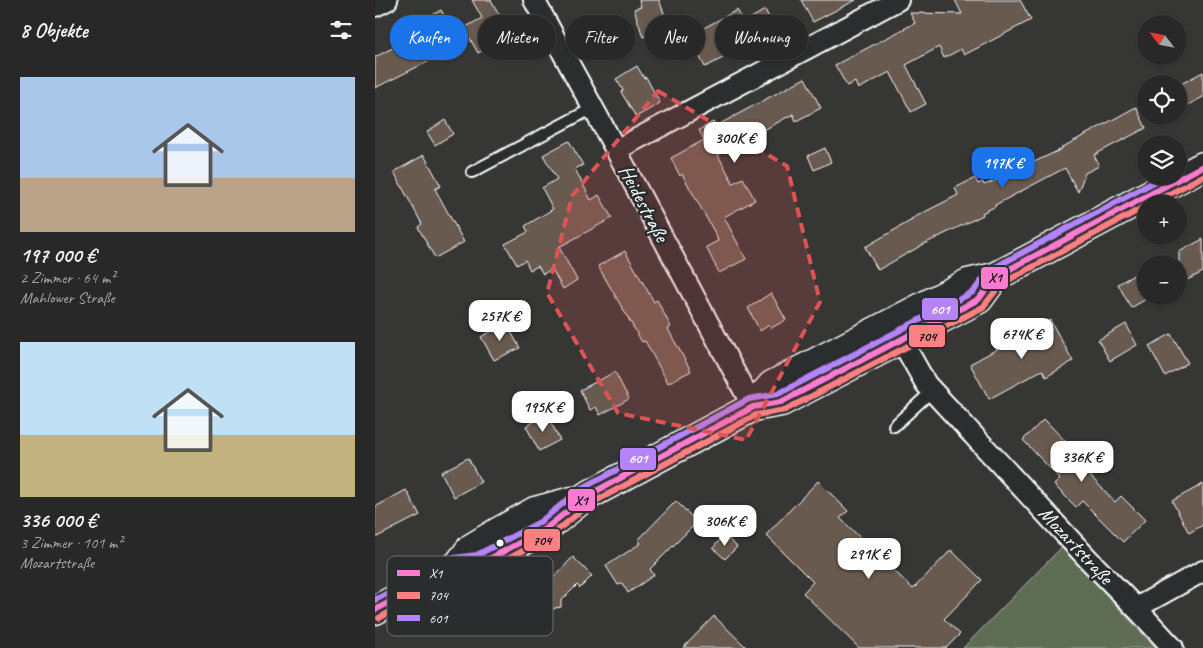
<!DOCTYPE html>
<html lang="de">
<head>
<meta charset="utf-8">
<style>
	:root { --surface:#282828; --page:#303030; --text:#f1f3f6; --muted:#a5a6a8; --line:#444445; --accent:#1a73e8 }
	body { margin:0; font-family:Caveat,sans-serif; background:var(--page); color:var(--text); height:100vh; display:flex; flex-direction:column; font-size:19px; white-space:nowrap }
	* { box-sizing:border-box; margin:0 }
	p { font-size:16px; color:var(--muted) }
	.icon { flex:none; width:28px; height:28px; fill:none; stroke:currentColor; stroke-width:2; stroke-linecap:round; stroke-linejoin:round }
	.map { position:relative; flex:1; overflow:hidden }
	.details { display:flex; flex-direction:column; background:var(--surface); width:375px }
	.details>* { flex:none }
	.guide { position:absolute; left:15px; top:15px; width:475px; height:45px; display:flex; gap:10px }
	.needle { width:32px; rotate:302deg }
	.tools { position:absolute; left:762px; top:15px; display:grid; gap:10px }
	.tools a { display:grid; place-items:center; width:50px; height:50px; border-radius:50%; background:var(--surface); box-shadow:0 1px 4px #0004,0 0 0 1px var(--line); font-size:25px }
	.price { position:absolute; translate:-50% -42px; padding:0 11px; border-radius:10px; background:#fff; color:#222; font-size:16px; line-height:32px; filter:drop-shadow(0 1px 2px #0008) }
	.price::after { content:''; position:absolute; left:50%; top:30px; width:15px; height:11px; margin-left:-8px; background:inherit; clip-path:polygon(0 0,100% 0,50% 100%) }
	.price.current { background:var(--accent); color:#fff }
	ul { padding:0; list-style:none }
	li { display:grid; align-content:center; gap:10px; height:265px; padding:0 20px }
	li span { display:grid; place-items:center; height:155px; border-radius:0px; color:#555 }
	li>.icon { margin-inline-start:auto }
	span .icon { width:90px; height:90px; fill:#fffc; stroke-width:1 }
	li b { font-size:21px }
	h2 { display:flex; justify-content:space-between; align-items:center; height:60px; padding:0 20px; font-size:21px }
	.chip { padding:0 18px; border-radius:22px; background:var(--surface); box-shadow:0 1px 4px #0004,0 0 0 1px var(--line); font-size:18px; line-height:45px }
	.chip.current { background:var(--accent); color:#fff }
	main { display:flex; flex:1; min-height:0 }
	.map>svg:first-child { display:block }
	.green { fill:#5e6d55; stroke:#aeb6aa }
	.building { fill:#685a4f; stroke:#fff }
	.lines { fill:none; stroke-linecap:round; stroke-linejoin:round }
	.service-casing { stroke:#fff; stroke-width:14 }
	.minor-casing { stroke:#fff; stroke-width:24 }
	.secondary-casing { stroke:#fff; stroke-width:31 }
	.service { stroke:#2a2d2e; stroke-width:10 }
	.minor { stroke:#2a2d2e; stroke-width:20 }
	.secondary { stroke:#2a2d2e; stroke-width:28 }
	.bus-1-casing { stroke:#2a2d2e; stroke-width:10 }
	.bus-2-casing { stroke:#2a2d2e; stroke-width:10 }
	.bus-3-casing { stroke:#2a2d2e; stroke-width:10 }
	.bus-1 { stroke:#fc7bd1; stroke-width:6 }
	.bus-2 { stroke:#ff8083; stroke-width:6 }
	.bus-3 { stroke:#b684fa; stroke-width:6 }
	.marked { fill:#de5353; fill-opacity:0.2; stroke:#de5353; stroke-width:4; stroke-dasharray:10 6; stroke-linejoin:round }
	.bus-dot { fill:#fff; stroke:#2a2d2e; stroke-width:2 }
	.labels { text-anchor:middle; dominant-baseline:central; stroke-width:5; stroke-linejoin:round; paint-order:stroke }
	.street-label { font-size:21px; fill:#fff; stroke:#2a2d2e }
	.key { fill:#2a2d2e; stroke:#6a6c6d; stroke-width:1 }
	.key-label { font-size:14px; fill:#fff }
	.line-badge { stroke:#2a2d2e; stroke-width:2 }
	.badge-label { font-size:14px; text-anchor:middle; font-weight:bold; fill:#fff }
	.pale-badge-label { font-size:14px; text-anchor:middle; font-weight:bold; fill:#111 }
</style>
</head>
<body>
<main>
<section class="details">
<h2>8 Objekte<svg class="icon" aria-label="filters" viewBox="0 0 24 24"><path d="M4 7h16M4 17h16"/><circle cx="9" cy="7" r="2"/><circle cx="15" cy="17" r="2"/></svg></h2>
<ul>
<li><span style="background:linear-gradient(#a9c7e8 65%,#b9a48a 0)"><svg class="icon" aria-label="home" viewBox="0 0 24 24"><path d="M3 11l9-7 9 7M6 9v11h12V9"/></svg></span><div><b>197 000 €</b><p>2 Zimmer · 64 m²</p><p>Mahlower Straße</p></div></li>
<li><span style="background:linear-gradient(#bfe0f5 60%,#c2b280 0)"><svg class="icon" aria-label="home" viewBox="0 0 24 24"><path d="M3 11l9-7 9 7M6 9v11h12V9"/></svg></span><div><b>336 000 €</b><p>3 Zimmer · 101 m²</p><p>Mozartstraße</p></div></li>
</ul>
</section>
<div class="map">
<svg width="828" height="648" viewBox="0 0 828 648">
	<rect width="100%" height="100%" fill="#363635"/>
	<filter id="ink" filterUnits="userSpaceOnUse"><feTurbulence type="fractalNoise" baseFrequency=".02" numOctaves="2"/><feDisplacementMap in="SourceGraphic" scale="10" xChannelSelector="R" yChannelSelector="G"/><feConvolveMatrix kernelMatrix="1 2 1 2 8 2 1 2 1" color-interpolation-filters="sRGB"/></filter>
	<g filter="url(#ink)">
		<!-- green -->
		<path class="green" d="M687 547 781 648H588Z"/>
		<!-- building -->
		<g class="building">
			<path d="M97 0H116L135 34 103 53 89 28 107 18Z"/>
			<path d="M264 0H284L294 26 268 37 259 9 266 7Z"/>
			<path d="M426 0H481L438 22Z"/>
			<path d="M580 0H645L656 20 589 55 586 49 569 58 564 47 531 65 551 104 536 112 515 72 483 89 480 82 472 86 460 65 540 23 535 13 587 14Z"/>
			<path d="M66 10 83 40 52 58 54 61 0 88V57L45 34 40 25Z"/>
			<path d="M362 10 369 22 390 10 404 36 383 47 377 37 348 53 350 57 330 67 314 36Z"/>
			<path d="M262 66 269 78 271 77 285 103 261 117 246 92 248 90 241 79Z"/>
			<path d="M828 72V97L804 110V85Z"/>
			<path d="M430 78 446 108 421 121 418 114 343 155 358 183 368 178 380 200 349 217 371 259 344 273 331 247 343 241 341 235 307 174 305 176 296 158 329 140 324 130 338 122 341 126Z"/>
			<path d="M761 107 771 128 719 155 724 166 710 173 703 192 690 168 620 205 621 206 607 213 608 215 549 244 503 270 490 247 537 220 536 219 583 195 580 188 600 178 603 184 608 182 609 185 637 174 634 167 655 156 659 162 687 149 686 148Z"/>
			<path d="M70 120 78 134 60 145 52 132Z"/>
			<path d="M194 141 208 165 200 169 216 200 224 195 237 218 184 247 202 280 188 289 177 269 168 274 163 266 155 270 150 260 142 265 130 244 153 232 150 226 178 209 167 188 182 179 168 155Z"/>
			<path d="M450 148 456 162 439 170 433 156Z"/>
			<path d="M49 155 66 186 60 189 89 242 60 258 43 227 47 224 19 172Z"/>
			<path d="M828 239V272L804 284V252Z"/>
			<path d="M250 251 279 302 282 300 296 327 293 329 316 371 293 383 270 341 267 342 223 266Z"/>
			<path d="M771 268V299L756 308 743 284Z"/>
			<path d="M396 293 411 320 396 328 394 325 385 331 373 308Z"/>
			<path d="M675 320 698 361 671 377 667 370 614 399 595 364Z"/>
			<path d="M131 323 145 348 119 360 106 337Z"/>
			<path d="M751 324 762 345 735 361 723 340Z"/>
			<path d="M796 334 813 363 790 376 774 346Z"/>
			<path d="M240 372 254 399 225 415 221 407 215 410 205 390Z"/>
			<path d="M172 415 185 440 164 451 151 426Z"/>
			<path d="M669 419 692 443 688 447 740 502 746 496 770 520 748 542 707 501 701 507 679 485 685 479 648 440Z"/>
			<path d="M93 458 106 482 79 497 66 472Z"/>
			<path d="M443 481 473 511 465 518 538 589 576 550 607 580 569 619 585 634 571 648H484L428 593 438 582 391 535Z"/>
			<path d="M828 484V525L814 533 797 501Z"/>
			<path d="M31 490 45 515 0 538V507Z"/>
			<path d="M301 501 322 522 275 569 279 575 253 593 247 583 243 585 231 566 266 543 263 540Z"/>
			<path d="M349 535 362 547 350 559 338 548Z"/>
			<path d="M198 557 217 576 205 588 202 585 186 601V607L180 608 173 615 154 596 175 575 178 578Z"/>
			<path d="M339 616 372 648H308Z"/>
		</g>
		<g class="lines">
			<defs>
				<g id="service">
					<path d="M97 172 218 108"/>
					<path d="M519 426 557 391"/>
				</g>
				<g id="minor">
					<path d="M159 0 241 150 378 407"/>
					<path d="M0 6 12 0"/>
					<path d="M241 150 523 0"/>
					<path d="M520 329 551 384 714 560 761 608 798 648"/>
					<path d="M761 608 828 571"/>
				</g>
				<g id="secondary">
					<path d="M378 407 397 385 593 283 620 277 828 166"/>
					<path d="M82 566 105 564 170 529 210 497 378 407 406 402 604 299 620 277"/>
					<path d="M0 610 82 566 96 548 121 533 160 511 197 501"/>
				</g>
			</defs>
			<!-- service casing -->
			<use href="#service" class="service-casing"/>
			<!-- minor casing -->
			<use href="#minor" class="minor-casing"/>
			<!-- secondary casing -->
			<use href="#secondary" class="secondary-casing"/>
			<!-- service -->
			<use href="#service" class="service"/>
			<!-- minor -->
			<use href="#minor" class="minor"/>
			<!-- secondary -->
			<use href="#secondary" class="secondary"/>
			<defs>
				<path id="bus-1" d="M0 610 82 566 105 564 170 529 210 497 378 407 406 402 604 299 620 277 828 166"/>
				<g id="bus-2">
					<path d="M776 204 828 176"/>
					<path d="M4 618 85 575 109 572 175 536 215 504 381 415 410 410 608 307 626 284 771 206"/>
				</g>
				<path id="bus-3" d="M0 600 79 558 102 555 165 522 206 489 374 399 403 394 598 292 615 270 790 176"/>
			</defs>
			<!-- bus-1 casing -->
			<use href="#bus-1" class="bus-1-casing"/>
			<!-- bus-2 casing -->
			<use href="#bus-2" class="bus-2-casing"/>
			<!-- bus-3 casing -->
			<use href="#bus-3" class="bus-3-casing"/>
			<!-- bus-1 -->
			<use href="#bus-1" class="bus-1"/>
			<!-- bus-2 -->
			<use href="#bus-2" class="bus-2"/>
			<!-- bus-3 -->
			<use href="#bus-3" class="bus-3"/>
		</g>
	</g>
	<!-- marked area -->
	<path class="marked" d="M283 91 412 166 445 302 371 440 243 413 172 293 197 196Z"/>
	<!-- markers -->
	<circle class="bus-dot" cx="125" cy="543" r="4.5"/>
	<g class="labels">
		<!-- street labels -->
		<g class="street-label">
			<text transform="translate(269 203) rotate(62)">Heidestraße</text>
			<text transform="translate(701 545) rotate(47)">Mozartstraße</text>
		</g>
	</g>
	<!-- legend -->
	<rect x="12" y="556" width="166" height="80" rx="8" class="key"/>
	<rect x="22" y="570" width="23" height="6" fill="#fc7bd1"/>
	<rect x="22" y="592" width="23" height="7" fill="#ff8083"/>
	<rect x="22" y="615" width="23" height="6" fill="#b684fa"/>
	<g class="key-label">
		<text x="54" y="578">X1</text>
		<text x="54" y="600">704</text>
		<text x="54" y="623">601</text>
	</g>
	<g class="line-badge">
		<rect x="605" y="266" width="29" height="24" rx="5" fill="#fc7bd1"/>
		<rect x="546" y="297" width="38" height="24" rx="5" fill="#b684fa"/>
		<rect x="533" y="324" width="38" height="24" rx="5" fill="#ff8083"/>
		<rect x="244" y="447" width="38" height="24" rx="5" fill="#b684fa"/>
		<rect x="192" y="488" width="29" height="24" rx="5" fill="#fc7bd1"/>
		<rect x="148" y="528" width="38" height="24" rx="5" fill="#ff8083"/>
	</g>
	<g class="badge-label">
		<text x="565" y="314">601</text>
		<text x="263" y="463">601</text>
	</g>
	<g class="pale-badge-label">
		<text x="620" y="282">X1</text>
		<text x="552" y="341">704</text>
		<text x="206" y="505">X1</text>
		<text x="167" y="545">704</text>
	</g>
</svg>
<div class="tools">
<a><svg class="needle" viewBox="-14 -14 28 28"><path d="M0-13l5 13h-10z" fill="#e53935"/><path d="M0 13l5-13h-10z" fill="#a5a6a8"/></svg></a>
<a><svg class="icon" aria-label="locate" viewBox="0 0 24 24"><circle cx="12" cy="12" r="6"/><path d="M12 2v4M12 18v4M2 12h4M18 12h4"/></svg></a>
<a><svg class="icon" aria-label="layers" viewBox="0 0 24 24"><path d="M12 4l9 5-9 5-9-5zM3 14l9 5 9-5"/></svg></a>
<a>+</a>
<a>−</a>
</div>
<b class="price" style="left:360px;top:164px">300K €</b>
<b class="price current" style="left:628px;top:189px">197K €</b>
<b class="price" style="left:125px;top:342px">257K €</b>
<b class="price" style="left:647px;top:360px">674K €</b>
<b class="price" style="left:168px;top:433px">195K €</b>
<b class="price" style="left:707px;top:483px">336K €</b>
<b class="price" style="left:350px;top:547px">306K €</b>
<b class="price" style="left:494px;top:580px">291K €</b>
<div class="guide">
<a class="chip current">Kaufen</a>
<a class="chip">Mieten</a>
<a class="chip">Filter</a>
<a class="chip">Neu</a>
<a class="chip">Wohnung</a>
</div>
</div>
</main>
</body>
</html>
